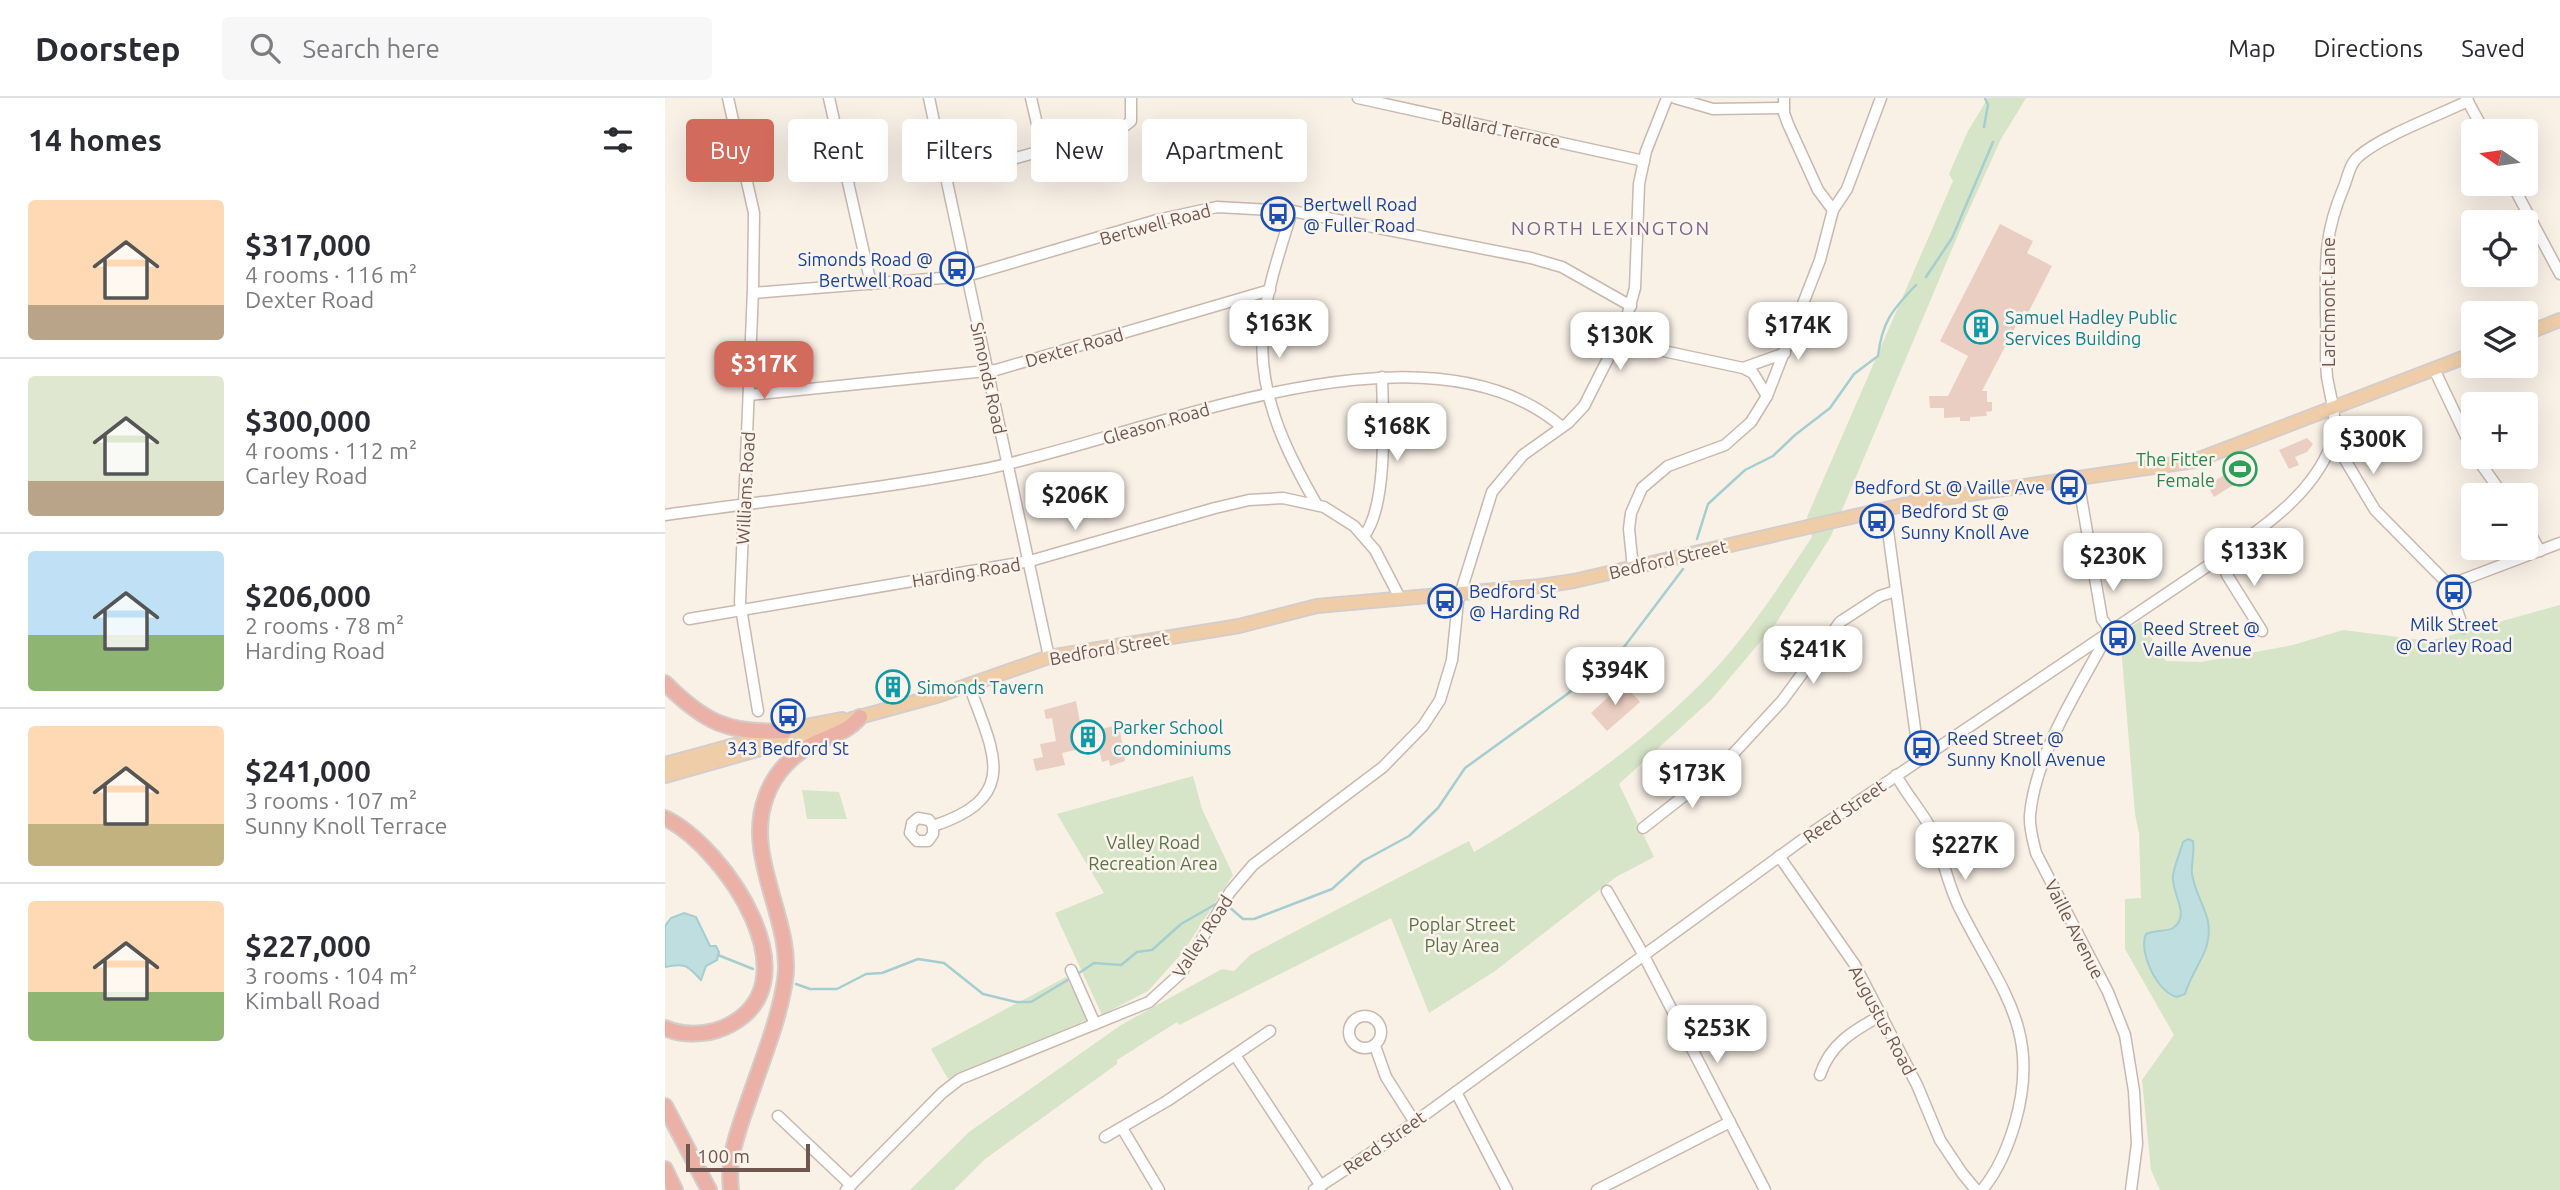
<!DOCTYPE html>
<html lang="en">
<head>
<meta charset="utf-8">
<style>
	:root { --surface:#fff; --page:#f7f7f7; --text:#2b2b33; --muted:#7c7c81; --line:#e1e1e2; --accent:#d26b5c }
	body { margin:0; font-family:Ubuntu,sans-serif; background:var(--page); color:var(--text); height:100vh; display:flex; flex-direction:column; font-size:26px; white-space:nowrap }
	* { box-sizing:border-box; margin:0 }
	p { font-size:23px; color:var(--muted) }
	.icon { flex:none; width:38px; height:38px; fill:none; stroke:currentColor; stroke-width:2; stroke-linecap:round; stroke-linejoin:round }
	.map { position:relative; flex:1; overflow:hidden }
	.details { display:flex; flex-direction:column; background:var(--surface); width:665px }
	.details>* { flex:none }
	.banner { position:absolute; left:21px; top:21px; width:665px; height:63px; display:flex; gap:14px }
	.needle { width:46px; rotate:283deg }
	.fabs { position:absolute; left:1796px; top:21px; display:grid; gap:14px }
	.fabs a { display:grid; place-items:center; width:77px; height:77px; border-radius:7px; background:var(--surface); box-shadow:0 7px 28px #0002; font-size:35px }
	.scale { position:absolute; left:21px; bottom:18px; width:124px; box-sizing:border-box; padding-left:7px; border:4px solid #6f574f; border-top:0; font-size:19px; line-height:24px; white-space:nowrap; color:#6f574f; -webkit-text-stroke:5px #fcf4ec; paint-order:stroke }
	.price { position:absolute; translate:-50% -60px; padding:0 16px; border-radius:14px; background:#fff; color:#222; font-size:23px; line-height:46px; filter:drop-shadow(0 2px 4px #0008) }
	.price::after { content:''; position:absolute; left:50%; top:42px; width:21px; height:16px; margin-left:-10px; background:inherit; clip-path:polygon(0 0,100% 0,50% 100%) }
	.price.on { background:var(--accent); color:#fff }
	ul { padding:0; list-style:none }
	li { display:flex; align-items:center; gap:21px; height:175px; padding:0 28px }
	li+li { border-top:2px solid var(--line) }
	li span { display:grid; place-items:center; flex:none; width:196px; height:140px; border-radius:7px; color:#555 }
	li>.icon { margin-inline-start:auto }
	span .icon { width:84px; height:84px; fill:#fffc; stroke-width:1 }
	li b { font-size:30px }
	h2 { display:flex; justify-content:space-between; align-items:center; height:84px; padding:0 28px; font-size:30px }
	.chip { padding:0 24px; border-radius:7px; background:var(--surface); box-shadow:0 7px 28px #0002; font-size:24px; line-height:63px }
	.chip.on { background:var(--accent); color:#fff }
	header { display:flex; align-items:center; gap:42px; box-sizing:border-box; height:98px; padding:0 35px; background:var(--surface); border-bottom:2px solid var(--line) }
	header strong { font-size:33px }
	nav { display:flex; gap:38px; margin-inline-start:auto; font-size:24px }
	.search { width:490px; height:63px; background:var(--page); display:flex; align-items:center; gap:18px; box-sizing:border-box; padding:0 24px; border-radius:7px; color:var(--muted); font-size:26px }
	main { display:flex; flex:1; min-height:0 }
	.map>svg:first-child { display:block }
	.green { fill:#d6e5c7 }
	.water { fill:#bedee0; stroke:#a5ced0; stroke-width:2 }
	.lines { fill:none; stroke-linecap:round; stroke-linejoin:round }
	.stream { stroke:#a5ced0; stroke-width:2.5 }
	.building { fill:#ebcec2 }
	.minor-casing { stroke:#c9b8ae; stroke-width:13 }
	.major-casing { stroke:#d4cdca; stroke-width:16 }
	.highway-casing { stroke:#d4cdca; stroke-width:18 }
	.minor { stroke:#fff; stroke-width:10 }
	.major { stroke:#efcda8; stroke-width:12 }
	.highway { stroke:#ebb1a6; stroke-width:14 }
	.labels { text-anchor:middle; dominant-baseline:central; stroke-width:5; stroke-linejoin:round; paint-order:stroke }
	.street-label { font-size:18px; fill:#6f574f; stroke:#fcf4ec }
	.transit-label { font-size:18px; fill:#164399; stroke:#fcf4ec; text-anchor:start }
	.culture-label { font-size:18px; fill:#0d838f; stroke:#fcf4ec; text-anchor:start }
	.leisure-label { font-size:18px; fill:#27864d; stroke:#fcf4ec; text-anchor:end }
	.park-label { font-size:18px; fill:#597348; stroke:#fcf4ec }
	.neighbourhood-label { font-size:19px; letter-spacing:2px; fill:#7b668b; stroke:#fcf4ec }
</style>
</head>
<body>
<header>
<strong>Doorstep</strong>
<div class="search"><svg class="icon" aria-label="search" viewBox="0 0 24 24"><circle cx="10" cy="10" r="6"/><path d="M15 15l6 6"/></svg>Search here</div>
<nav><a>Map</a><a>Directions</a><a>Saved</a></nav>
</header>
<main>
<section class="details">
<h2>14 homes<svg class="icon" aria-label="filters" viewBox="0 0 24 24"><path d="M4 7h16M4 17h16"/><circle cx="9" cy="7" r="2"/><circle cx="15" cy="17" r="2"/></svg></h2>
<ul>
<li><span style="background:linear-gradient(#ffd9b3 75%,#b9a48a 0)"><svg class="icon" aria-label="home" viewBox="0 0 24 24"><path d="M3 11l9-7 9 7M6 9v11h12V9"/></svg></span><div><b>$317,000</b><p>4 rooms · 116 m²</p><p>Dexter Road</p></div></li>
<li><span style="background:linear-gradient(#dfe7d0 75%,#b9a48a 0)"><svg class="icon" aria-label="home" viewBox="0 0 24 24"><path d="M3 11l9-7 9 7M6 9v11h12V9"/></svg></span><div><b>$300,000</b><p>4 rooms · 112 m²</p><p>Carley Road</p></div></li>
<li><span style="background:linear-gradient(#bfe0f5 60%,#8fb573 0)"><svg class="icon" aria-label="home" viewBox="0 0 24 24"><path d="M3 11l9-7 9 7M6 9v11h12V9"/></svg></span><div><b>$206,000</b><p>2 rooms · 78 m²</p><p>Harding Road</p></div></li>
<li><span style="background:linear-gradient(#ffd9b3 70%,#c2b280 0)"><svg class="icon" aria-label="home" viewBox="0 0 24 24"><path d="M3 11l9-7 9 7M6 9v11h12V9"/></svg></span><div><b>$241,000</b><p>3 rooms · 107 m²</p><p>Sunny Knoll Terrace</p></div></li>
<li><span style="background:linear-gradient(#ffd9b3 65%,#8fb573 0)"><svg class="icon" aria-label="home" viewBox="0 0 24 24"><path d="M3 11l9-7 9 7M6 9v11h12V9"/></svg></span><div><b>$227,000</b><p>3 rooms · 104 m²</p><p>Kimball Road</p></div></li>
</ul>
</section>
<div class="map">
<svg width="1895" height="1092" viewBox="0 0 1895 1092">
	<rect width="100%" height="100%" fill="#f9f0e6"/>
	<!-- green -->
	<g class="green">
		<path d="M1323 0H1361L1336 41 1298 125 1166 438 1111 525 1047 601 954 686 989 759 951 779 830 873 764 915 726 820 514 927 512 924 452 962V966L320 1061 289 1092H245L304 1034 456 927 557 871 569 873 585 857 804 743 809 754C895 703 981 645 1050 571 1087 531 1117 484 1147 439L1142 419 1288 83 1284 76 1303 33Z"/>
		<path d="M1895 507V1092H1495L1486 1072 1477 982 1509 937 1460 851V801L1476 800 1474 735 1470 716 1455 536 1475 523 1501 563 1536 564 1628 547 1678 532 1765 543Z"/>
		<path d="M528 678 537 711 568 777 518 854 483 893 437 917 390 815 439 795 392 716Z"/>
		<path d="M137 692 174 694 182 721H142Z"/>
		<path d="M401 879 424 921 283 981 266 951Z"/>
	</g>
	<!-- water -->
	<g class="water">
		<path d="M1523 741 1528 743C1530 755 1526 765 1527 776 1532 806 1551 818 1541 850 1535 866 1525 879 1520 896L1512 899C1492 894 1473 854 1481 836 1489 832 1501 834 1508 830 1527 817 1505 794 1508 777 1510 766 1515 755 1518 744Z"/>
		<path d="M19 815 31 819 45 848H51L54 854 52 862 41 868 36 882C23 869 22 864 0 869V828L6 820Z"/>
	</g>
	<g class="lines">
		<!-- stream -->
		<g class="stream">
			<path d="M1319 29 1323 7 1320 0"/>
			<path d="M1261 179 1287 140 1328 44"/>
			<path d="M1032 441 1043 406 1080 372 1108 358 1130 337 1165 310 1189 276 1213 258C1217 224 1227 212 1251 187"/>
			<path d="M563 808 578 821H589L667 791 698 763 744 738 773 710 800 670 901 597 959 549 1018 471"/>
			<path d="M53 857 88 871"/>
			<path d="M411 877 429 865 456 867 472 854 487 852 516 826 551 806"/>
			<path d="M131 886 145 891H172L201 876 217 875 253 861 279 865 318 896 351 904H366L406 880"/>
		</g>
	</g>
	<!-- building -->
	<g class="building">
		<path d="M1335 126 1368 143 1362 155 1387 168 1363 215 1359 212 1317 293H1322V304H1327V313L1321 314 1322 318 1305 319V323H1295V319L1279 320V310H1265L1264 298H1283L1303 258 1275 243Z"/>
		<path d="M1642 340 1648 346 1642 354 1630 359 1634 367 1624 371 1614 352Z"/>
		<path d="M1563 375 1570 386 1549 399 1542 387Z"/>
		<path d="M238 579 242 591 217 598 214 586Z"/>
		<path d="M958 585 975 604 942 633 926 615Z"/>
		<path d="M411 603 417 635 454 627 460 663 445 668 444 662 437 664 433 647 397 655 400 667 371 673 368 661 378 659 375 646 391 643 387 620 381 621 379 612Z"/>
	</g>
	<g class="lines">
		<defs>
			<g id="minor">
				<path d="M63 0 89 115 88 192 75 504 93 613"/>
				<path d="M164 0 206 186"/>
				<path d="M264 0 384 559"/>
				<path d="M366 0 378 52"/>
				<path d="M693 0 979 63"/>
				<path d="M1010 0 1048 11 1119 10"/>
				<path d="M1119 0V15L1123 26 1153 92 1168 112"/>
				<path d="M1801 0 1819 33"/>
				<path d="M282 79 456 31 466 23V0"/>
				<path d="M1847 86 1895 176"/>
				<path d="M627 113C616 150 602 189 598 228 592 294 620 352 652 407"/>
				<path d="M88 195 302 178 492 122 552 109 627 113 866 160 897 169 966 208"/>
				<path d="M956 236 989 251 1078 270 1088 275 1102 298"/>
				<path d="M1078 270 1120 255"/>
				<path d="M1769 271 1808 353"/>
				<path d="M84 297 331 272 605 192"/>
				<path d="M1667 340 1710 412 1784 487 1798 530"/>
				<path d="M1811 359 1838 397"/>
				<path d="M1413 381 1437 521 1445 532C1416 588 1371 653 1365 717 1364 730 1368 742 1371 755L1443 894 1460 937 1469 993 1472 1046 1466 1092"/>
				<path d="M1220 411 1254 660"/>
				<path d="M0 417C105 402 211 392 315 372 472 342 757 208 897 329"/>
				<path d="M1860 426 1875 453"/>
				<path d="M699 438C723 407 718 319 717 279"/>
				<path d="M1556 459 1562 477 1597 533"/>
				<path d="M968 470 964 431 966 415 977 390 1003 368 1060 347 1086 324 1102 298 1155 162 1168 112 1182 91 1216 0"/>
				<path d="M1784 487 1895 445"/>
				<path d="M24 521 365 463 550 410 584 402 618 400 659 409 689 428 710 452 735 500"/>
				<path d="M1231 677C1241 696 1256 712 1266 731 1278 757 1282 786 1295 811 1335 891 1377 932 1350 1025 1343 1049 1333 1073 1317 1092"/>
				<path d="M268 728 264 722 253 720 247 725 245 735 252 743H263L268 736V728C357 699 328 654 304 587"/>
				<path d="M978 730 1056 669 1117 603 1175 524 1215 498 1231 493"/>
				<path d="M1114 758 1190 867 1252 987 1275 1042 1297 1075 1311 1092"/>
				<path d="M942 793 978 856 1100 1092"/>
				<path d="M406 872 430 926"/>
				<circle cx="700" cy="934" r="16"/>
				<path d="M710 948 721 979 749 1023"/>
				<path d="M570 957 656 1088"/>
				<path d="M1155 977C1165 946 1189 932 1217 917"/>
				<path d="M791 994 842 1092"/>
				<path d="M113 1018 186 1087"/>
				<path d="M457 1030 494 1092"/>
				<path d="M440 1039 502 1003 605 933"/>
				<path d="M181 1092 277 995 295 981 484 904 517 874 565 794 588 767 718 669 758 628 775 602 787 562 793 503 827 394 858 357 903 325 919 308 959 229 970 190 974 86 981 53 1002 0"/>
				<path d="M649 1092 721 1045 1148 734 1556 459C1597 430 1647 397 1666 347 1674 324 1666 302 1662 279 1660 259 1662 236 1661 215 1661 165 1658 139 1678 91 1683 80 1684 66 1694 58 1717 38 1774 17 1803 3"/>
				<path d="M932 1092 1065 1024"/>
			</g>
			<g id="major">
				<path d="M1860 236 1895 222"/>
				<path d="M0 666 140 628 177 621"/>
				<path d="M0 678 173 629 187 621 275 597 384 559 574 528 652 508 876 488 909 483 1251 404 1529 363 1808 256"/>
			</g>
			<g id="highway">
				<path d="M0 585C39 624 63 636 120 633"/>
				<path d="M0 720C60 749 155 889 58 930 41 937 17 938 0 930"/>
				<path d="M0 1008 44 1092"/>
				<path d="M0 1071 10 1092"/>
				<path d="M66 1092C62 1061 73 1033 83 1004 96 965 114 923 120 882 129 824 78 759 101 699 109 675 128 656 150 645 167 637 183 634 195 619"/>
			</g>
		</defs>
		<!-- minor casing -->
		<use href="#minor" class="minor-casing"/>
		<!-- major casing -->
		<use href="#major" class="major-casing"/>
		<!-- highway casing -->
		<use href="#highway" class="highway-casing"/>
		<!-- minor -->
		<use href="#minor" class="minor"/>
		<!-- major -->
		<use href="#major" class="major"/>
		<!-- highway -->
		<use href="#highway" class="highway"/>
	</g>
	<!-- icons -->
	<defs>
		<symbol id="bus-ring" viewBox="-11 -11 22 22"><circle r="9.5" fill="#fcf4ec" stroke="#1a4fb4" stroke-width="1.5"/><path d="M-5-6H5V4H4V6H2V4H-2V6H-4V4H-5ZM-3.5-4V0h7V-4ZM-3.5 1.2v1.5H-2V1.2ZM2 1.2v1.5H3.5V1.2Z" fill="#1a4fb4"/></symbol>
		<symbol id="building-ring" viewBox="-11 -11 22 22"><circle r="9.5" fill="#fcf4ec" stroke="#0f9aa8" stroke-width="1.5"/><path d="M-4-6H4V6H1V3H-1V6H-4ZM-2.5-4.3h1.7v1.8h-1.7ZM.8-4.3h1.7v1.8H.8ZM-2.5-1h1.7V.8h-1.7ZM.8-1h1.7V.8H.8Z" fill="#0f9aa8"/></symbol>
		<symbol id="stadium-ring" viewBox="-11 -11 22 22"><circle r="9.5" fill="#fcf4ec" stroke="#2e9e5b" stroke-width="1.5"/><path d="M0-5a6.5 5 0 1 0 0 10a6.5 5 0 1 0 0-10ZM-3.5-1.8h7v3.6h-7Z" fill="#2e9e5b"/></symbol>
	</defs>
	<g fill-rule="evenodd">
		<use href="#bus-ring" x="594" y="97" width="38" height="38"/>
		<use href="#bus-ring" x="273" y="152" width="38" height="38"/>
		<use href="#building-ring" x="1297" y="210" width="38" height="38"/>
		<use href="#stadium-ring" x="1556" y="352" width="38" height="38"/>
		<use href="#bus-ring" x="1385" y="370" width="38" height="38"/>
		<use href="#bus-ring" x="1193" y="404" width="38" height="38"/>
		<use href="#bus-ring" x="1770" y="475" width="38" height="38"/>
		<use href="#bus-ring" x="761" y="484" width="38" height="38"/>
		<use href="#bus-ring" x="1434" y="521" width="38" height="38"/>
		<use href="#building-ring" x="209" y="570" width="38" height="38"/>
		<use href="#bus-ring" x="104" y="599" width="38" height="38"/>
		<use href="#building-ring" x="404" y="620" width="38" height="38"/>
		<use href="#bus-ring" x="1238" y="631" width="38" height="38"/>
	</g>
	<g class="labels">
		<!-- street labels -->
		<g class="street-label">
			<text transform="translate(836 31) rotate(12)">Ballard Terrace</text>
			<text transform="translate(490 126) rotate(-15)">Bertwell Road</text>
			<text transform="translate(1663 204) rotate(-90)">Larchmont Lane</text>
			<text transform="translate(409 249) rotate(-16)">Dexter Road</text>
			<text transform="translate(324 280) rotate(78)">Simonds Road</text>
			<text transform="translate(491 325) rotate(-16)">Gleason Road</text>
			<text transform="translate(80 390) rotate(-87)">Williams Road</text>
			<text transform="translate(1003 461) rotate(-13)">Bedford Street</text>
			<text transform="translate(301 474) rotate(-9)">Harding Road</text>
			<text transform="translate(444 550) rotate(-10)">Bedford Street</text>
			<text transform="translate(1179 713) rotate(-35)">Reed Street</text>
			<text transform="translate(1410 831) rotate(63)">Vaille Avenue</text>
			<text transform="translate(537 838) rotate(-57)">Valley Road</text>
			<text transform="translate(1218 922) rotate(62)">Augustus Road</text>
			<text transform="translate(719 1044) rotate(-35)">Reed Street</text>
		</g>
		<!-- transit labels -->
		<g class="transit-label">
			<text x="638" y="106">Bertwell Road<tspan x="638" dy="21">@ Fuller Road</tspan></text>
			<text x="268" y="161" text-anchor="end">Simonds Road @<tspan x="268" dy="21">Bertwell Road</tspan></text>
			<text x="1380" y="389" text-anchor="end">Bedford St @ Vaille Ave</text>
			<text x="1236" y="413">Bedford St @<tspan x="1236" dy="21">Sunny Knoll Ave</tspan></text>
			<text x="804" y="493">Bedford St<tspan x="804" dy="21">@ Harding Rd</tspan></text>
			<text x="1789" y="526" text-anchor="middle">Milk Street<tspan x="1789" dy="21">@ Carley Road</tspan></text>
			<text x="1478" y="530">Reed Street @<tspan x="1478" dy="21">Vaille Avenue</tspan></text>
			<text x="1282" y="640">Reed Street @<tspan x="1282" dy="21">Sunny Knoll Avenue</tspan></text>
			<text x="123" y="650" text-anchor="middle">343 Bedford St</text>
		</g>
		<!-- culture labels -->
		<g class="culture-label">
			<text x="1340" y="219">Samuel Hadley Public<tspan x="1340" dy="21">Services Building</tspan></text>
			<text x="252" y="589">Simonds Tavern</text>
			<text x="448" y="629">Parker School<tspan x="448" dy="21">condominiums</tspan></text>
		</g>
		<!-- leisure labels -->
		<g class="leisure-label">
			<text x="1550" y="361">The Fitter<tspan x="1550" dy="21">Female</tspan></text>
		</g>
		<!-- park labels -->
		<g class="park-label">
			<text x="488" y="744">Valley Road<tspan x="488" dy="21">Recreation Area</tspan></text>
			<text x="797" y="826">Poplar Street<tspan x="797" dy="21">Play Area</tspan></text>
		</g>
		<!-- neighbourhood labels -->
		<g class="neighbourhood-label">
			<text x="946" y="130">NORTH LEXINGTON</text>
		</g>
	</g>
</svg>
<div class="fabs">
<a><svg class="needle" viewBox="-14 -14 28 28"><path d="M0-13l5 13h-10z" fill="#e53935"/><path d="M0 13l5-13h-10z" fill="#7c7c81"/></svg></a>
<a><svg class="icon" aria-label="locate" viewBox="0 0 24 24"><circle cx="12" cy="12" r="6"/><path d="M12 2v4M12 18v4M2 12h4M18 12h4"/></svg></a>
<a><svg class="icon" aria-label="layers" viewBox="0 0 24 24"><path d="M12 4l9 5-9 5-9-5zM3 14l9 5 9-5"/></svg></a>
<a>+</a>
<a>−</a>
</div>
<div class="scale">100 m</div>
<b class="price" style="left:614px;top:262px">$163K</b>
<b class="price" style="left:1133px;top:264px">$174K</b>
<b class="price" style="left:955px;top:274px">$130K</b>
<b class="price on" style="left:99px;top:303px">$317K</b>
<b class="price" style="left:732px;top:365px">$168K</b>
<b class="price" style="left:1708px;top:378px">$300K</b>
<b class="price" style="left:410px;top:434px">$206K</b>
<b class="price" style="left:1589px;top:490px">$133K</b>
<b class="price" style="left:1448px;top:495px">$230K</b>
<b class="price" style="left:1148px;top:588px">$241K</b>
<b class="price" style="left:950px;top:609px">$394K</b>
<b class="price" style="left:1027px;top:712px">$173K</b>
<b class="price" style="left:1300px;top:784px">$227K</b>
<b class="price" style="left:1052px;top:967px">$253K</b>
<div class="banner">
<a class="chip on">Buy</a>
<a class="chip">Rent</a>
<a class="chip">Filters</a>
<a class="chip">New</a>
<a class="chip">Apartment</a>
</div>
</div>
</main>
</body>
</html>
